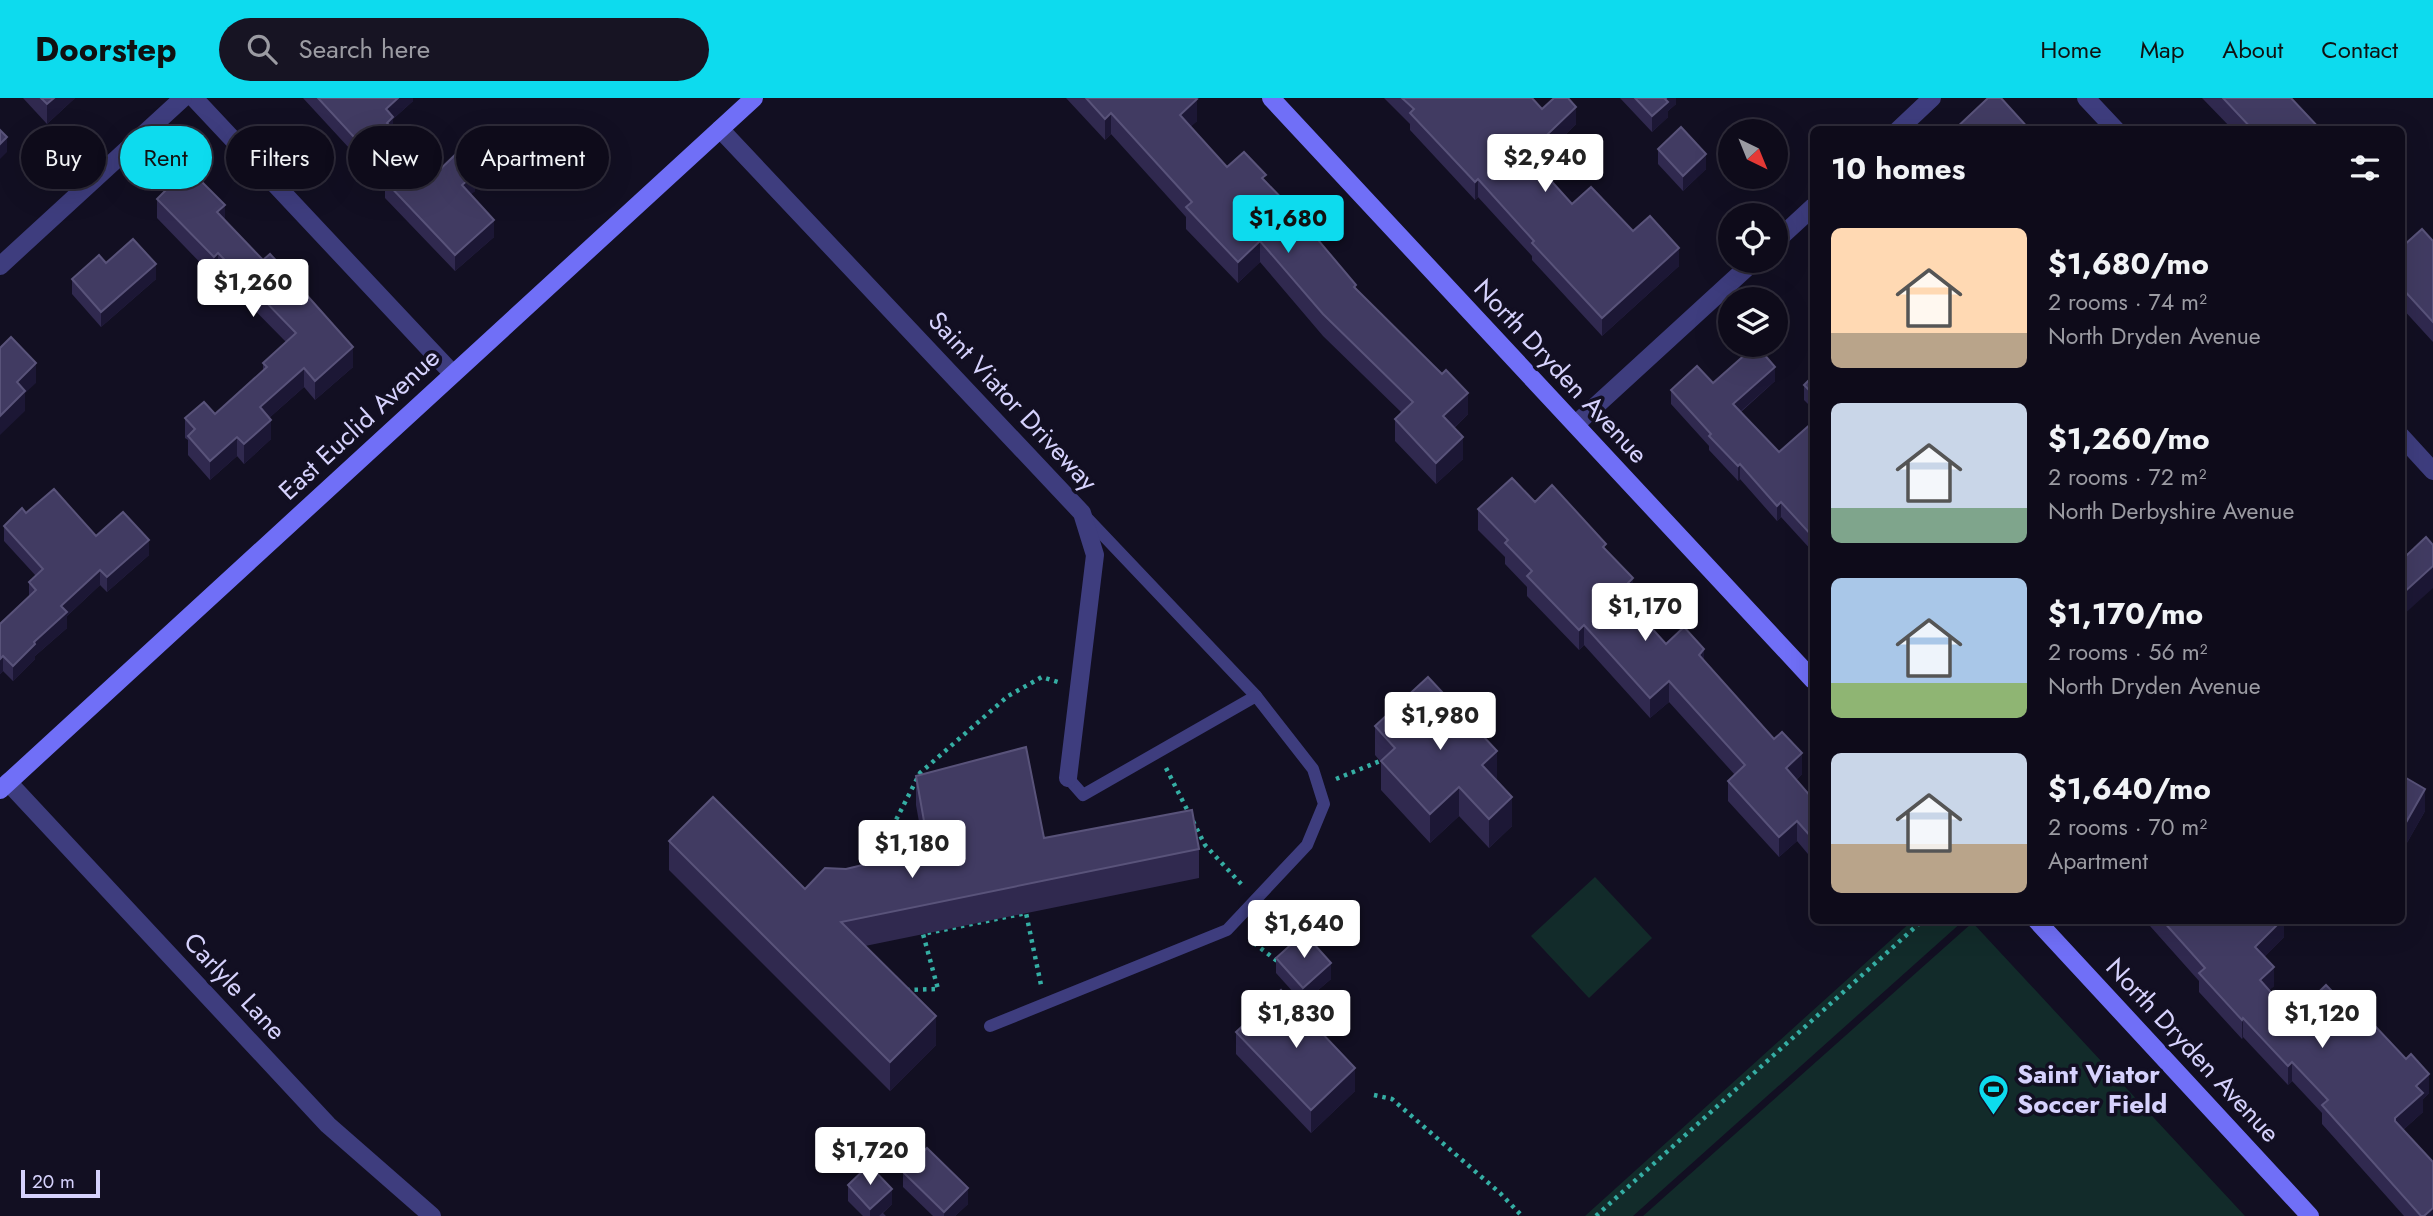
<!DOCTYPE html>
<html lang="en">
<head>
<meta charset="utf-8">
<style>
	:root { --surface:#0e0b1a; --page:#171423; --text:#f1f3f6; --muted:#9b9ba2; --line:#2e2b39; --accent:#0ddbee }
	body { margin:0; font-family:Jost,sans-serif; background:var(--page); color:var(--text); height:100vh; display:flex; flex-direction:column; font-size:26px; white-space:nowrap }
	* { box-sizing:border-box; margin:0 }
	p { font-size:23px; color:var(--muted) }
	.icon { flex:none; width:38px; height:38px; fill:none; stroke:currentColor; stroke-width:2; stroke-linecap:round; stroke-linejoin:round }
	.map { position:relative; flex:1; overflow:hidden }
	.sheet { position:absolute; left:1810px; top:28px; width:595px; height:798px; display:flex; flex-direction:column; background:var(--surface); border-radius:10px; box-shadow:0 7px 28px #0002,0 0 0 2px var(--line) }
	.sheet>* { flex:none }
	.guide { position:absolute; left:21px; top:28px; width:665px; height:63px; display:flex; gap:14px }
	.needle { width:46px; rotate:137deg }
	.tools { position:absolute; left:1718px; top:21px; display:grid; gap:14px }
	.tools a { display:grid; place-items:center; width:70px; height:70px; border-radius:50%; background:var(--surface); box-shadow:0 7px 28px #0002,0 0 0 2px var(--line); font-size:35px }
	.scale { position:absolute; left:21px; bottom:18px; width:79px; box-sizing:border-box; padding-left:7px; border:4px solid #d6d2fd; border-top:0; font-size:19px; line-height:24px; white-space:nowrap; color:#d6d2fd; -webkit-text-stroke:5px #120f22; paint-order:stroke }
	.price { position:absolute; translate:-50% -60px; padding:0 16px; border-radius:7px; background:#fff; color:#222; font-size:23px; line-height:46px; filter:drop-shadow(0 2px 4px #0008) }
	.price::after { content:''; position:absolute; left:50%; top:42px; width:21px; height:16px; margin-left:-10px; background:inherit; clip-path:polygon(0 0,100% 0,50% 100%) }
	.price.on { background:var(--accent); color:#111 }
	ul { padding:0; list-style:none }
	li { display:flex; align-items:center; gap:21px; height:175px; padding:0 21px }
	li span { display:grid; place-items:center; flex:none; width:196px; height:140px; border-radius:10px; color:#555 }
	li>.icon { margin-inline-start:auto }
	span .icon { width:84px; height:84px; fill:#fffc; stroke-width:1 }
	li b { font-size:30px }
	h2 { display:flex; justify-content:space-between; align-items:center; height:84px; padding:0 21px; font-size:30px }
	.pill { padding:0 24px; border-radius:32px; background:var(--surface); box-shadow:0 7px 28px #0002,0 0 0 2px var(--line); font-size:24px; line-height:63px }
	.pill.on { background:var(--accent); color:#111 }
	header { display:flex; align-items:center; gap:42px; box-sizing:border-box; height:98px; padding:0 35px; background:var(--accent); color:#111 }
	header strong { font-size:33px }
	nav { display:flex; gap:38px; margin-inline-start:auto; font-size:24px }
	.search { width:490px; height:63px; background:var(--page); display:flex; align-items:center; gap:18px; box-sizing:border-box; padding:0 24px; border-radius:38px; color:var(--muted); font-size:26px }
	.map>svg:first-child { display:block }
	.green { fill:#122b2a }
	.lines { fill:none; stroke-linecap:round; stroke-linejoin:round }
	.path { stroke:#35aea4; stroke-width:4.5; stroke-dasharray:3.5 5; stroke-linecap:butt }
	.lane { stroke:#3e3d7e; stroke-width:12 }
	.street { stroke:#3e3d7e; stroke-width:18 }
	.secondary { stroke:#706ff7; stroke-width:18 }
	.wall { fill:#30294f }
	.shaded-wall { fill:#1c1735 }
	.building { fill:#413b62; stroke:#59537a; stroke-width:2 }
	.labels { text-anchor:middle; dominant-baseline:central; stroke-width:7; stroke-linejoin:round; paint-order:stroke }
	.street-label { font-size:26px; fill:#d6d2fd; stroke:#120f22 }
	.poi-label { font-size:26px; font-weight:bold; fill:#d6d2fd; stroke:#120f22; text-anchor:start }
</style>
</head>
<body>
<header>
<strong>Doorstep</strong>
<div class="search"><svg class="icon" aria-label="search" viewBox="0 0 24 24"><circle cx="10" cy="10" r="6"/><path d="M15 15l6 6"/></svg>Search here</div>
<nav><a>Home</a><a>Map</a><a>About</a><a>Contact</a></nav>
</header>
<div class="map">
<svg width="2433" height="1118" viewBox="0 0 2433 1118">
	<rect width="100%" height="100%" fill="#120f22"/>
	<!-- green -->
	<g class="green">
		<path d="M1595 779 1652 840 1589 900 1531 838Z"/>
		<path d="M1912 823H1963L1633 1118H1585Z"/>
		<path d="M1972 824 2245 1118H1643L1972 825Z"/>
	</g>
	<g class="lines">
		<!-- path -->
		<g class="path">
			<path d="M1166 670 1205 747 1243 788"/>
			<path d="M1336 681 1380 663"/>
			<path d="M873 767 920 675 1008 598 1042 579 1058 584"/>
			<path d="M1254 845 1281 866"/>
			<path d="M906 892 938 891 923 836 1026 815 1041 887"/>
			<path d="M1374 997 1392 1001 1500 1095 1522 1118"/>
			<path d="M1596 1118 1923 822"/>
		</g>
		<!-- lane -->
		<g class="lane">
			<path d="M1085 418 1256 598"/>
			<path d="M990 928 1227 832 1307 747 1324 706 1313 671 1256 598 1083 697 1068 680"/>
		</g>
		<!-- street -->
		<g class="street">
			<path d="M194 0 453 276"/>
			<path d="M2086 0 2116 32"/>
			<path d="M720 31 1082 415 1095 457 1068 680"/>
			<path d="M1898 32 1932 0"/>
			<path d="M1776 143 1813 109"/>
			<path d="M0 168 183 0"/>
			<path d="M1576 326 1754 163"/>
			<path d="M2401 338 2433 373"/>
			<path d="M8 684 328 1027 432 1118"/>
		</g>
		<!-- secondary -->
		<g class="secondary">
			<path d="M1271 0 1813 582"/>
			<path d="M0 692 754 0"/>
			<path d="M2036 822 2310 1118"/>
		</g>
	</g>
	<!-- wall -->
	<g class="wall">
		<path d="M23 0H75L47 26Z"/>
		<path d="M303 0H413V3L393 21V32L406 54 431 80 475 93 471 96 494 139 455 173 385 100V89Z"/>
		<path d="M1066 0H1195L1197 23 1190 29 1227 69 1266 83 1356 190 1468 316 1454 330 1463 361 1436 386 1395 343V321L1402 315 1323 238 1260 164 1238 185 1186 131V119L1111 36 1105 42Z"/>
		<path d="M1384 0H1532L1542 11 1576 26 1536 66 1572 106 1633 133 1679 168 1602 238 1532 162V158L1478 99 1475 102 1410 32V26Z"/>
		<path d="M1620 0H1676V6L1668 13V19L1652 34Z"/>
		<path d="M2202 0H2291L2321 32H2233Z"/>
		<path d="M1658 51 1706 71 1683 93 1658 66Z"/>
		<path d="M157 101 225 122 263 162 305 196 353 269 315 302 304 289 269 320 271 341 244 366 237 358 210 382 188 357V342L185 340V320L215 316 263 273V265L286 244 218 175 214 179 157 120Z"/>
		<path d="M2433 143V244L2401 209V146L2403 148Z"/>
		<path d="M106 165 156 181 101 229 72 196V181Z"/>
		<path d="M1813 278V311L1804 302V287Z"/>
		<path d="M1775 283 1741 314 1779 354 1813 324V454L1781 419 1777 423 1740 381 1738 383 1709 352V348L1671 306V292L1713 285Z"/>
		<path d="M1535 404 1606 452 1633 501 1629 505 1666 546 1704 563 1802 676 1796 682 1813 701V762L1797 743 1779 759 1728 703V683L1735 677 1669 604 1650 620 1584 547 1579 552 1527 498V489L1505 466V459L1478 432V411Z"/>
		<path d="M26 415 149 457 107 494 100 487 67 518V530L35 558V561L13 583 3 573 0 576V526L29 499V484L36 478 4 443V428Z"/>
		<path d="M1375 628 1497 682 1512 728 1489 750 1459 718 1430 745 1381 692V664L1375 657Z"/>
		<path d="M2401 677 2425 713 2404 750 2401 749Z"/>
		<path d="M916 678 1044 740 1199 751V780L865 848 936 947 890 993 669 772V743L805 791 846 771 924 752 916 707Z"/>
		<path d="M2150 822H2284V839L2264 859 2274 888 2269 892 2293 919 2429 995 2423 1001V1014L2403 1032 2433 1118H2404L2322 1026V1015L2292 983 2288 987 2243 939 2242 941 2199 894V883L2150 828Z"/>
		<path d="M1276 860 1331 881 1303 905 1276 875Z"/>
		<path d="M1236 934 1355 993 1311 1035 1236 956Z"/>
		<path d="M903 1074 968 1106 955 1118H933L903 1089Z"/>
		<path d="M848 1087 892 1106 883 1115 886 1118H863L848 1103Z"/>
	</g>
	<!-- shaded-wall -->
	<g class="shaded-wall">
		<path d="M54 0H75L47 26V6Z"/>
		<path d="M398 0H413V3L393 21V36L387 42 386 11Z"/>
		<path d="M1666 0H1676V6L1668 13V19L1652 34V18Z"/>
		<path d="M1197 1V23L1180 38V17Z"/>
		<path d="M1576 9V26L1527 74V56Z"/>
		<path d="M1111 15V36L1105 42V21Z"/>
		<path d="M7 39V54L0 61V46Z"/>
		<path d="M1706 56V71L1683 93V78Z"/>
		<path d="M475 76V93L462 104V87Z"/>
		<path d="M1478 81V99L1475 102V84Z"/>
		<path d="M225 107V126L217 114Z"/>
		<path d="M494 122V139L455 173V157Z"/>
		<path d="M1260 143V164L1238 185V164Z"/>
		<path d="M1679 150V168L1602 238V220Z"/>
		<path d="M218 155V175L214 179V159Z"/>
		<path d="M156 166V181L101 229V214Z"/>
		<path d="M353 249V269L315 302V283Z"/>
		<path d="M36 265V285L25 295V313L0 337V318L17 284Z"/>
		<path d="M1775 269V283L1733 320V306Z"/>
		<path d="M304 270V289L260 328V309Z"/>
		<path d="M1468 295V316L1443 340V318Z"/>
		<path d="M271 322V341L244 366V346Z"/>
		<path d="M237 339V358L210 382V363Z"/>
		<path d="M1463 339V361L1436 386V365Z"/>
		<path d="M1740 366V381L1738 383V368Z"/>
		<path d="M1781 404V419L1777 423V408Z"/>
		<path d="M149 442V457L107 494V479Z"/>
		<path d="M2433 468V490L2401 519V497Z"/>
		<path d="M100 472V487L67 518V530L35 558V561L13 583V568L61 508Z"/>
		<path d="M1633 480V501L1619 514V494Z"/>
		<path d="M1584 527V547L1579 552V532Z"/>
		<path d="M1704 551V572L1699 557Z"/>
		<path d="M3 558V573L0 576V561Z"/>
		<path d="M1669 583V604L1650 620V600Z"/>
		<path d="M1497 653V682L1482 696V667Z"/>
		<path d="M1802 655V676L1786 691V670Z"/>
		<path d="M1459 689V718L1430 745V716Z"/>
		<path d="M2425 691V713L2404 750V728Z"/>
		<path d="M1512 699V728L1489 750V721Z"/>
		<path d="M1797 723V743L1779 759V739Z"/>
		<path d="M2282 822H2284V839L2255 868V849Z"/>
		<path d="M1331 865V881L1303 905V890Z"/>
		<path d="M2274 869V888L2260 901V882Z"/>
		<path d="M936 918V947L890 993V964Z"/>
		<path d="M2243 920V939L2242 941V922Z"/>
		<path d="M2292 964V983L2288 987V968Z"/>
		<path d="M1355 970V993L1311 1035V1012Z"/>
		<path d="M2429 976V995L2423 1001V1014L2395 1039V1020L2416 988Z"/>
		<path d="M968 1090V1106L955 1118H944V1114Z"/>
		<path d="M892 1091V1106L879 1118H870V1111Z"/>
		<path d="M2433 1110V1118H2424Z"/>
	</g>
	<!-- building -->
	<g class="building">
		<path d="M41 0H54L47 6Z"/>
		<path d="M318 0H398L386 11 393 19 387 25 406 45 402 49 431 80 456 56 475 76 462 87 494 122 455 157 385 83 390 78Z"/>
		<path d="M1086 0H1195L1197 1 1180 17 1227 69 1244 54 1266 77 1262 80 1292 111 1356 187 1354 189 1442 276 1446 272 1468 295 1443 318 1463 339 1436 365 1395 321 1413 304 1323 216 1260 143 1238 164 1186 109 1192 104 1111 15 1105 21Z"/>
		<path d="M1402 0H1532L1542 11 1554 0H1568L1576 9 1527 56 1572 106 1591 89 1633 133 1650 118 1679 150 1602 220 1532 145 1534 143 1478 81 1475 84 1410 15 1414 11Z"/>
		<path d="M1635 0H1666L1665 1 1668 4 1652 18Z"/>
		<path d="M1988 0H2001L2030 32H1954Z"/>
		<path d="M2223 0H2291L2321 32H2253Z"/>
		<path d="M1681 29 1706 56 1683 78 1658 51Z"/>
		<path d="M0 32 7 39 0 46Z"/>
		<path d="M188 70 225 107 217 114 263 162 270 156 305 193 304 194 353 249 315 283 304 270 260 309 271 322 244 346 237 339 210 363 188 338 195 331 185 320 204 304 215 316 267 269 263 265 296 235 218 155 214 159 157 101Z"/>
		<path d="M2422 131 2433 143V224L2401 189V146L2403 148Z"/>
		<path d="M133 141 156 166 101 214 72 181 99 157 106 165Z"/>
		<path d="M11 239 36 265 17 284 25 293 0 318V250Z"/>
		<path d="M1756 247 1775 269 1733 306 1779 354 1813 324V376L1811 377 1813 379V439L1781 404 1777 408 1740 366 1738 368 1709 338 1711 336 1671 292 1697 268 1713 285Z"/>
		<path d="M1813 278V296L1804 287Z"/>
		<path d="M1512 380 1535 404 1552 387 1606 446 1603 449 1633 480 1619 494 1666 546 1684 529 1704 551 1699 557 1774 641 1782 634 1802 655 1786 670 1813 701V741L1797 723 1779 739 1728 683 1745 667 1669 583 1650 600 1584 527 1579 532 1527 478 1532 473 1505 445 1508 442 1478 411Z"/>
		<path d="M54 391 96 438 123 414 149 442 107 479 100 472 61 508 67 514 34 544 35 546 13 568 3 558 0 561V526L36 492 29 484 43 471 4 428 22 410 26 415Z"/>
		<path d="M2426 439 2433 447V468L2401 497V450L2407 457Z"/>
		<path d="M1428 579 1497 653 1482 667 1512 699 1489 721 1459 689 1430 716 1381 663 1395 650 1375 628Z"/>
		<path d="M1026 649 1044 740 1192 712 1199 751 841 824 936 918 890 964 669 743 713 699 805 791 825 770 846 771 929 751 916 678Z"/>
		<path d="M2401 677 2425 691 2404 728 2401 726Z"/>
		<path d="M2162 822H2282L2255 849 2274 869 2260 882 2293 919 2326 887 2355 917 2360 912 2406 961 2411 956 2429 976 2416 988 2423 995 2395 1020V1023L2433 1064V1110L2424 1118H2421L2322 1007 2328 1002 2292 964 2288 968 2243 920 2242 922 2199 875 2205 870Z"/>
		<path d="M1304 835 1331 865 1303 890 1276 860Z"/>
		<path d="M1281 892 1355 970 1311 1012 1236 934Z"/>
		<path d="M927 1050 968 1090 944 1114 903 1074Z"/>
		<path d="M869 1067 892 1091 870 1111 848 1087Z"/>
	</g>
	<!-- icons -->
	<defs>
		<symbol id="stadium-pin" viewBox="-11 -11 22 30"><path d="M0 17L-7.5 6A9.5 9.5 0 1 1 7.5 6Z" fill="#0ddbee" stroke="#120f22"/><path d="M0-5a6.5 5 0 1 0 0 10a6.5 5 0 1 0 0-10ZM-3.5-1.8h7v3.6h-7Z" fill="#111"/></symbol>
	</defs>
	<g fill-rule="evenodd">
		<use href="#stadium-pin" x="1976" y="974" width="35" height="47"/>
	</g>
	<g class="labels">
		<!-- street labels -->
		<g class="street-label">
			<text transform="translate(1561 273) rotate(47)">North Dryden Avenue</text>
			<text transform="translate(1013 303) rotate(47)">Saint Viator Driveway</text>
			<text transform="translate(359 326) rotate(-43)">East Euclid Avenue</text>
			<text transform="translate(235 888) rotate(47)">Carlyle Lane</text>
			<text transform="translate(2193 952) rotate(47)">North Dryden Avenue</text>
		</g>
		<!-- poi labels -->
		<g class="poi-label">
			<text x="2017" y="976">Saint Viator<tspan x="2017" dy="30">Soccer Field</tspan></text>
		</g>
	</g>
</svg>
<div class="tools">
<a><svg class="needle" viewBox="-14 -14 28 28"><path d="M0-13l5 13h-10z" fill="#e53935"/><path d="M0 13l5-13h-10z" fill="#9b9ba2"/></svg></a>
<a><svg class="icon" aria-label="locate" viewBox="0 0 24 24"><circle cx="12" cy="12" r="6"/><path d="M12 2v4M12 18v4M2 12h4M18 12h4"/></svg></a>
<a><svg class="icon" aria-label="layers" viewBox="0 0 24 24"><path d="M12 4l9 5-9 5-9-5zM3 14l9 5 9-5"/></svg></a>
</div>
<div class="scale">20 m</div>
<b class="price" style="left:1545px;top:96px">$2,940</b>
<b class="price on" style="left:1288px;top:157px">$1,680</b>
<b class="price" style="left:253px;top:221px">$1,260</b>
<b class="price" style="left:1645px;top:545px">$1,170</b>
<b class="price" style="left:1440px;top:654px">$1,980</b>
<b class="price" style="left:912px;top:782px">$1,180</b>
<b class="price" style="left:1304px;top:862px">$1,640</b>
<b class="price" style="left:1296px;top:952px">$1,830</b>
<b class="price" style="left:2322px;top:952px">$1,120</b>
<b class="price" style="left:870px;top:1089px">$1,720</b>
<div class="guide">
<a class="pill">Buy</a>
<a class="pill on">Rent</a>
<a class="pill">Filters</a>
<a class="pill">New</a>
<a class="pill">Apartment</a>
</div>
<section class="sheet">
<h2>10 homes<svg class="icon" aria-label="filters" viewBox="0 0 24 24"><path d="M4 7h16M4 17h16"/><circle cx="9" cy="7" r="2"/><circle cx="15" cy="17" r="2"/></svg></h2>
<ul>
<li><span style="background:linear-gradient(#ffd9b3 75%,#b9a48a 0)"><svg class="icon" aria-label="home" viewBox="0 0 24 24"><path d="M3 11l9-7 9 7M6 9v11h12V9"/></svg></span><div><b>$1,680/mo</b><p>2 rooms · 74 m²</p><p>North Dryden Avenue</p></div></li>
<li><span style="background:linear-gradient(#c9d6e8 75%,#7fa58c 0)"><svg class="icon" aria-label="home" viewBox="0 0 24 24"><path d="M3 11l9-7 9 7M6 9v11h12V9"/></svg></span><div><b>$1,260/mo</b><p>2 rooms · 72 m²</p><p>North Derbyshire Avenue</p></div></li>
<li><span style="background:linear-gradient(#a9c7e8 75%,#8fb573 0)"><svg class="icon" aria-label="home" viewBox="0 0 24 24"><path d="M3 11l9-7 9 7M6 9v11h12V9"/></svg></span><div><b>$1,170/mo</b><p>2 rooms · 56 m²</p><p>North Dryden Avenue</p></div></li>
<li><span style="background:linear-gradient(#c9d6e8 65%,#b9a48a 0)"><svg class="icon" aria-label="home" viewBox="0 0 24 24"><path d="M3 11l9-7 9 7M6 9v11h12V9"/></svg></span><div><b>$1,640/mo</b><p>2 rooms · 70 m²</p><p>Apartment</p></div></li>
</ul>
</section>
</div>
</body>
</html>
